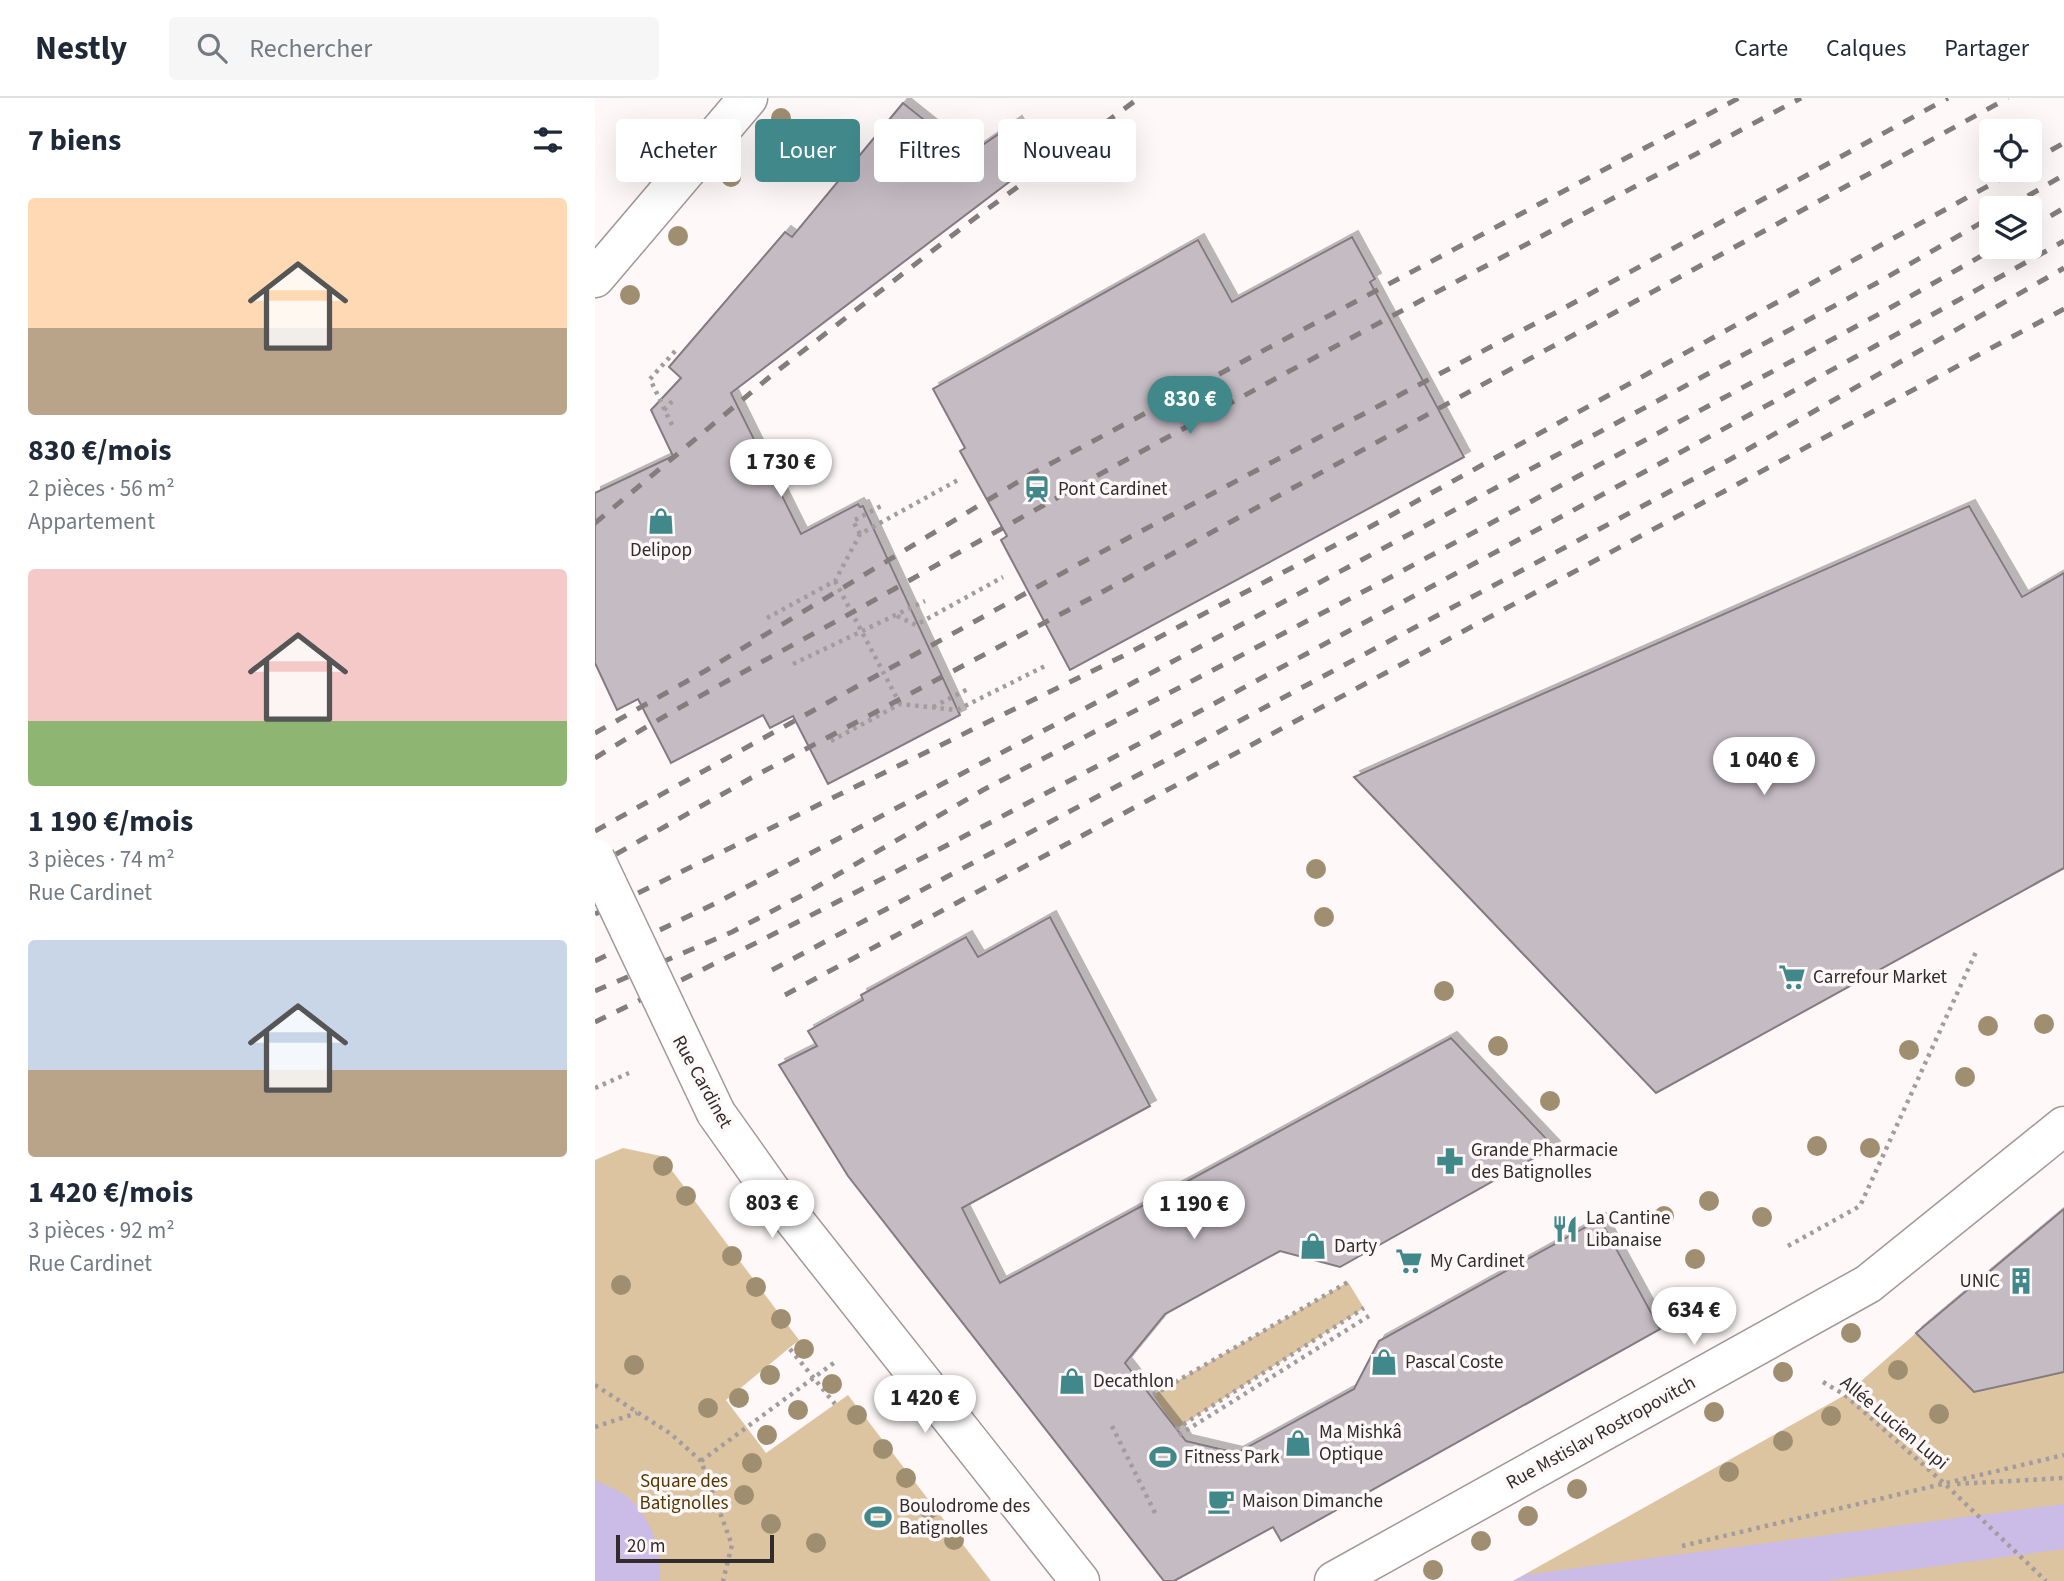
<!DOCTYPE html>
<html lang="fr">
<head>
<meta charset="utf-8">
<style>
	:root { --surface:#fff; --page:#f6f6f7; --text:#1f2937; --muted:#747a83; --line:#e0e1e3; --accent:#40888a }
	body { margin:0; font-family:"Source Sans 3",sans-serif; background:var(--page); color:var(--text); height:100vh; display:flex; flex-direction:column; font-size:26px; white-space:nowrap }
	* { box-sizing:border-box; margin:0 }
	p { font-size:23px; color:var(--muted) }
	.icon { flex:none; width:38px; height:38px; fill:none; stroke:currentColor; stroke-width:2; stroke-linecap:round; stroke-linejoin:round }
	.map { position:relative; flex:1; overflow:hidden }
	.panel { display:flex; flex-direction:column; background:var(--surface); width:595px }
	.panel>* { flex:none }
	.banner { position:absolute; left:21px; top:21px; width:665px; height:63px; display:flex; gap:14px }
	.buttons { position:absolute; left:1384px; top:21px; display:grid; gap:14px }
	.buttons a { display:grid; place-items:center; width:63px; height:63px; border-radius:7px; background:var(--surface); box-shadow:0 7px 28px #0002; font-size:35px }
	.scale { position:absolute; left:21px; bottom:18px; width:158px; box-sizing:border-box; padding-left:7px; border:4px solid #312b2c; border-top:0; font-size:19px; line-height:24px; white-space:nowrap; color:#312b2c; -webkit-text-stroke:5px #fef8f8; paint-order:stroke }
	.price { position:absolute; translate:-50% -60px; padding:0 16px; border-radius:24px; background:#fff; color:#222; font-size:23px; line-height:46px; filter:drop-shadow(0 2px 4px #0008) }
	.price::after { content:''; position:absolute; left:50%; top:42px; width:21px; height:16px; margin-left:-10px; background:inherit; clip-path:polygon(0 0,100% 0,50% 100%) }
	.price.active { background:var(--accent); color:#fff }
	ul { padding:0; list-style:none }
	li { display:grid; align-content:center; gap:14px; height:371px; padding:0 28px }
	li span { display:grid; place-items:center; height:217px; border-radius:7px; color:#555 }
	li>.icon { margin-inline-start:auto }
	span .icon { width:126px; height:126px; fill:#fffc; stroke-width:1 }
	li b { font-size:30px }
	h2 { display:flex; justify-content:space-between; align-items:center; height:84px; padding:0 28px; font-size:30px }
	.pill { padding:0 24px; border-radius:7px; background:var(--surface); box-shadow:0 7px 28px #0002; font-size:24px; line-height:63px }
	.pill.active { background:var(--accent); color:#fff }
	header { display:flex; align-items:center; gap:42px; box-sizing:border-box; height:98px; padding:0 35px; background:var(--surface); border-bottom:2px solid var(--line) }
	header strong { font-size:33px }
	nav { display:flex; gap:38px; margin-inline-start:auto; font-size:24px }
	.search { width:490px; height:63px; background:var(--page); display:flex; align-items:center; gap:18px; box-sizing:border-box; padding:0 24px; border-radius:7px; color:var(--muted); font-size:26px }
	main { display:flex; flex:1; min-height:0 }
	.map>svg:first-child { display:block }
	.green { fill:#ddc4a1 }
	.water { fill:#cabbe7 }
	.building { fill:#c5bbc3; stroke:#847a82; stroke-width:2; filter:url(#shadow) }
	.lines { fill:none; stroke-linecap:round; stroke-linejoin:round }
	.minor-casing { stroke:#a59799; stroke-width:41 }
	.major-casing { stroke:#a59799; stroke-width:41 }
	.path { stroke:#a29c9d; stroke-width:4.5; stroke-dasharray:3.5 5; stroke-linecap:butt }
	.minor { stroke:#fff; stroke-width:38 }
	.major { stroke:#fff; stroke-width:38 }
	.rail { stroke:#837d7e; stroke-width:5; stroke-dasharray:12 12; stroke-linecap:butt }
	.major-bridge-casing { stroke:#a59799; stroke-width:41; stroke-linecap:butt }
	.major-bridge { stroke:#fff; stroke-width:38 }
	.tree { fill:#a08e71 }
	.labels { text-anchor:middle; dominant-baseline:central; stroke-width:7; stroke-linejoin:round; paint-order:stroke }
	.poi-label { font-size:19px; fill:#312b2c; stroke:#fef8f8; text-anchor:start }
	.street-label { font-size:19px; fill:#312b2c; stroke:#fef8f8 }
	.park-label { font-size:19px; fill:#543803; stroke:#fef8f8 }
</style>
</head>
<body>
<header>
<strong>Nestly</strong>
<div class="search"><svg class="icon" aria-label="search" viewBox="0 0 24 24"><circle cx="10" cy="10" r="6"/><path d="M15 15l6 6"/></svg>Rechercher</div>
<nav><a>Carte</a><a>Calques</a><a>Partager</a></nav>
</header>
<main>
<section class="panel">
<h2>7 biens<svg class="icon" aria-label="filters" viewBox="0 0 24 24"><path d="M4 7h16M4 17h16"/><circle cx="9" cy="7" r="2"/><circle cx="15" cy="17" r="2"/></svg></h2>
<ul>
<li><span style="background:linear-gradient(#ffd9b3 60%,#b9a48a 0)"><svg class="icon" aria-label="home" viewBox="0 0 24 24"><path d="M3 11l9-7 9 7M6 9v11h12V9"/></svg></span><div><b>830 €/mois</b><p>2 pièces · 56 m²</p><p>Appartement</p></div></li>
<li><span style="background:linear-gradient(#f6c9c9 70%,#8fb573 0)"><svg class="icon" aria-label="home" viewBox="0 0 24 24"><path d="M3 11l9-7 9 7M6 9v11h12V9"/></svg></span><div><b>1 190 €/mois</b><p>3 pièces · 74 m²</p><p>Rue Cardinet</p></div></li>
<li><span style="background:linear-gradient(#c9d6e8 60%,#b9a48a 0)"><svg class="icon" aria-label="home" viewBox="0 0 24 24"><path d="M3 11l9-7 9 7M6 9v11h12V9"/></svg></span><div><b>1 420 €/mois</b><p>3 pièces · 92 m²</p><p>Rue Cardinet</p></div></li>
</ul>
</section>
<div class="map">
<svg width="1469" height="1483" viewBox="0 0 1469 1483">
	<defs>
		<filter id="shadow"><feDropShadow dx="6" dy="-6" stdDeviation="0" flood-color="#0004"/></filter>
	</defs>
	<rect width="100%" height="100%" fill="#fef8f8"/>
	<!-- green -->
	<g class="green">
		<path d="M28 1050 66 1058 204 1242 131 1302 171 1355 253 1297 396 1483H0V1062Z"/>
		<path d="M753 1184 769 1210 581 1331 558 1297Z"/>
		<path d="M1321 1235 1379 1294 1469 1273V1483H918L1250 1297Z"/>
	</g>
	<!-- water -->
	<g class="water">
		<path d="M0 1382C11 1388 26 1393 35 1401 57 1422 67 1454 65 1483H0Z"/>
		<path d="M1469 1406V1451L1230 1483H918L929 1477Z"/>
	</g>
	<!-- building -->
	<g class="building">
		<path d="M308 5 373 57 421 24 443 62 136 295 206 436 263 406 265 409 268 408 365 617 233 686 198 618 175 630 168 617 76 665 43 601 22 612 0 565V395L78 358 56 312 86 280 74 269 190 134 197 139Z"/>
		<path d="M757 139 780 181 775 184 869 359 475 572 406 442 412 438 365 353 370 350 338 291 603 142 637 204Z"/>
		<path d="M1374 408 1427 499 1469 475V770L1061 995 759 679Z"/>
		<path d="M455 819 555 1008 367 1110 405 1185 856 940 959 1049 745 1169 685 1153 570 1216 530 1265 591 1343 642 1355 759 1291 784 1243 1005 1121 1065 1231 686 1443 678 1429 579 1483H569L253 1078 184 967 222 948 213 933 268 902 266 897 371 839 383 859Z"/>
		<path d="M1469 1111V1274L1379 1294 1321 1235Z"/>
	</g>
	<g class="lines">
		<defs>
			<path id="minor" d="M739 1483 1273 1186 1469 1028"/>
			<g id="major">
				<path d="M0 180 153 0"/>
				<path d="M121 1015 177 1094 485 1483"/>
			</g>
		</defs>
		<!-- minor casing -->
		<use href="#minor" class="minor-casing"/>
		<!-- major casing -->
		<use href="#major" class="major-casing"/>
		<!-- path -->
		<g class="path">
			<path d="M69 312 80 300"/>
			<path d="M77 327 55 281 82 251"/>
			<path d="M265 436 258 423 286 408"/>
			<path d="M240 483 305 606"/>
			<path d="M302 518 321 527 408 479"/>
			<path d="M172 520 240 483 265 436 363 382"/>
			<path d="M198 566 330 503"/>
			<path d="M338 609 373 591"/>
			<path d="M236 643 305 606 362 612 450 568"/>
			<path d="M0 990 34 975"/>
			<path d="M1193 1148 1265 1108 1381 854"/>
			<path d="M195 1251 240 1306"/>
			<path d="M1228 1284 1250 1297 1351 1387 1451 1483"/>
			<path d="M0 1287 76 1336 106 1363 137 1447 128 1483"/>
			<path d="M558 1297 753 1184"/>
			<path d="M517 1328 560 1415"/>
			<path d="M0 1329 42 1315"/>
			<path d="M581 1331 769 1210"/>
			<path d="M584 1337 774 1218"/>
			<path d="M106 1363 240 1264"/>
			<path d="M1362 1386 1469 1380"/>
			<path d="M1087 1448 1469 1357"/>
		</g>
		<!-- minor -->
		<use href="#minor" class="minor"/>
		<!-- major -->
		<use href="#major" class="major"/>
		<!-- rail -->
		<g class="rail">
			<path d="M1435 64 1469 45"/>
			<path d="M1412 110 1469 77"/>
			<path d="M1435 130 1469 110"/>
			<path d="M0 425 177 277 372 126 544 0"/>
			<path d="M0 635 110 573 436 376 1144 0"/>
			<path d="M0 660C98 599 200 547 301 490 599 321 903 162 1206 0"/>
			<path d="M0 733 482 467 960 215 1353 0"/>
			<path d="M0 768 156 680 498 499 1413 0"/>
			<path d="M0 816 528 558 773 430 1422 72"/>
			<path d="M0 863 121 805 465 624 1280 186 1396 119"/>
			<path d="M177 872 1134 362 1469 170"/>
			<path d="M0 893 137 834 204 799 388 692 783 486 1286 215 1402 149"/>
			<path d="M190 897 1469 211"/>
			<path d="M0 924C254 802 502 669 750 535 990 406 1231 277 1469 143"/>
		</g>
		<defs>
			<path id="major-bridge" d="M0 760 121 1015"/>
		</defs>
		<!-- major-bridge casing -->
		<use href="#major-bridge" class="major-bridge-casing"/>
		<!-- major-bridge -->
		<use href="#major-bridge" class="major-bridge"/>
	</g>
	<!-- trees -->
	<g class="tree">
		<circle cx="186" cy="20" r="10"/>
		<circle cx="45" cy="54" r="10"/>
		<circle cx="136" cy="79" r="10"/>
		<circle cx="83" cy="138" r="10"/>
		<circle cx="35" cy="197" r="10"/>
		<circle cx="721" cy="771" r="10"/>
		<circle cx="729" cy="819" r="10"/>
		<circle cx="849" cy="893" r="10"/>
		<circle cx="1449" cy="926" r="10"/>
		<circle cx="1393" cy="928" r="10"/>
		<circle cx="903" cy="948" r="10"/>
		<circle cx="1314" cy="952" r="10"/>
		<circle cx="1370" cy="979" r="10"/>
		<circle cx="955" cy="1003" r="10"/>
		<circle cx="1222" cy="1048" r="10"/>
		<circle cx="1275" cy="1050" r="10"/>
		<circle cx="68" cy="1068" r="10"/>
		<circle cx="91" cy="1098" r="10"/>
		<circle cx="1114" cy="1103" r="10"/>
		<circle cx="1069" cy="1118" r="10"/>
		<circle cx="1167" cy="1119" r="10"/>
		<circle cx="137" cy="1158" r="10"/>
		<circle cx="1100" cy="1161" r="10"/>
		<circle cx="26" cy="1187" r="10"/>
		<circle cx="161" cy="1189" r="10"/>
		<circle cx="186" cy="1221" r="10"/>
		<circle cx="1256" cy="1235" r="10"/>
		<circle cx="209" cy="1251" r="10"/>
		<circle cx="39" cy="1267" r="10"/>
		<circle cx="1303" cy="1272" r="10"/>
		<circle cx="1188" cy="1274" r="10"/>
		<circle cx="175" cy="1277" r="10"/>
		<circle cx="237" cy="1286" r="10"/>
		<circle cx="144" cy="1300" r="10"/>
		<circle cx="113" cy="1310" r="10"/>
		<circle cx="203" cy="1312" r="10"/>
		<circle cx="1119" cy="1314" r="10"/>
		<circle cx="1344" cy="1316" r="10"/>
		<circle cx="262" cy="1317" r="10"/>
		<circle cx="1236" cy="1318" r="10"/>
		<circle cx="172" cy="1337" r="10"/>
		<circle cx="1188" cy="1343" r="10"/>
		<circle cx="288" cy="1351" r="10"/>
		<circle cx="157" cy="1365" r="10"/>
		<circle cx="1134" cy="1374" r="10"/>
		<circle cx="311" cy="1380" r="10"/>
		<circle cx="982" cy="1391" r="10"/>
		<circle cx="149" cy="1397" r="10"/>
		<circle cx="334" cy="1411" r="10"/>
		<circle cx="933" cy="1418" r="10"/>
		<circle cx="176" cy="1426" r="10"/>
		<circle cx="359" cy="1442" r="10"/>
		<circle cx="886" cy="1443" r="10"/>
		<circle cx="221" cy="1445" r="10"/>
		<circle cx="838" cy="1472" r="10"/>
	</g>
	<!-- icons -->
	<defs>
		<symbol id="station-bare" viewBox="-9 -9 18 18"><path d="M-3-6H3Q5-6 5-4V2Q5 4 3 4L4.5 6H3L1.5 4h-3L-3 6H-4.5L-3 4Q-5 4-5 2V-4Q-5-6-3-6ZM-3.5-4v3h7v-3ZM-3.5 1v1.5H-2V1ZM2 1v1.5H3.5V1Z" fill="#40888a" stroke="#fef8f8" stroke-width="2.5" paint-order="stroke"/></symbol>
		<symbol id="shop-bare" viewBox="-9 -9 18 18"><path d="M-5-2.5h2.3a2.7 3.5 0 0 1 5.4 0H5L5.5 6h-11ZM-1.5-2.5h3a1.5 2.3 0 0 0-3 0Z" fill="#40888a" stroke="#fef8f8" stroke-width="2.5" paint-order="stroke"/></symbol>
		<symbol id="supermarket-bare" viewBox="-9 -9 18 18"><path d="M-6-5.5h2.5l.6 2H6L4.5 2H-2.5L-4.4-4H-6ZM-1.5 3.2a1.3 1.3 0 1 0 .1 0ZM3 3.2a1.3 1.3 0 1 0 .1 0Z" fill="#40888a" stroke="#fef8f8" stroke-width="2.5" paint-order="stroke"/></symbol>
		<symbol id="pharmacy-bare" viewBox="-9 -9 18 18"><path d="M-2-6h4v4h4v4h-4v4h-4v-4h-4v-4h4Z" fill="#40888a" stroke="#fef8f8" stroke-width="2.5" paint-order="stroke"/></symbol>
		<symbol id="restaurant-bare" viewBox="-9 -9 18 18"><path d="M-5-6h1v4h1v-4h1v4h1v-4h1v5L-1.5 .5V6h-2V.5L-5-1ZM5-6V6H3V1.5H1.5Q1.5-4 5-6Z" fill="#40888a" stroke="#fef8f8" stroke-width="2.5" paint-order="stroke"/></symbol>
		<symbol id="building-bare" viewBox="-9 -9 18 18"><path d="M-4-6H4V6H1V3H-1V6H-4ZM-2.5-4.3h1.7v1.8h-1.7ZM.8-4.3h1.7v1.8H.8ZM-2.5-1h1.7V.8h-1.7ZM.8-1h1.7V.8H.8Z" fill="#40888a" stroke="#fef8f8" stroke-width="2.5" paint-order="stroke"/></symbol>
		<symbol id="stadium-bare" viewBox="-9 -9 18 18"><path d="M0-5a6.5 5 0 1 0 0 10a6.5 5 0 1 0 0-10ZM-3.5-1.8h7v3.6h-7Z" fill="#40888a" stroke="#fef8f8" stroke-width="2.5" paint-order="stroke"/></symbol>
		<symbol id="cafe-bare" viewBox="-9 -9 18 18"><path d="M-5.5-4.5H6V0H3Q3 3.5 0 3.5H-2.5Q-5.5 3.5-5.5 0ZM3-3.2v2h1.7v-2ZM-6 4.5H4V6H-6Z" fill="#40888a" stroke="#fef8f8" stroke-width="2.5" paint-order="stroke"/></symbol>
	</defs>
	<g fill-rule="evenodd">
		<use href="#station-bare" x="423" y="372" width="38" height="38"/>
		<use href="#shop-bare" x="47" y="404" width="38" height="38"/>
		<use href="#supermarket-bare" x="1178" y="860" width="38" height="38"/>
		<use href="#pharmacy-bare" x="836" y="1044" width="38" height="38"/>
		<use href="#restaurant-bare" x="951" y="1112" width="38" height="38"/>
		<use href="#shop-bare" x="699" y="1129" width="38" height="38"/>
		<use href="#supermarket-bare" x="795" y="1144" width="38" height="38"/>
		<use href="#building-bare" x="1407" y="1164" width="38" height="38"/>
		<use href="#shop-bare" x="770" y="1245" width="38" height="38"/>
		<use href="#shop-bare" x="458" y="1264" width="38" height="38"/>
		<use href="#shop-bare" x="684" y="1326" width="38" height="38"/>
		<use href="#stadium-bare" x="549" y="1340" width="38" height="38"/>
		<use href="#cafe-bare" x="607" y="1384" width="38" height="38"/>
		<use href="#stadium-bare" x="264" y="1400" width="38" height="38"/>
	</g>
	<g class="labels">
		<!-- poi labels -->
		<g class="poi-label">
			<text x="463" y="391">Pont Cardinet</text>
			<text x="66" y="452" text-anchor="middle">Delipop</text>
			<text x="1218" y="879">Carrefour Market</text>
			<text x="876" y="1052">Grande Pharmacie<tspan x="876" dy="22">des Batignolles</tspan></text>
			<text x="991" y="1120">La Cantine<tspan x="991" dy="22">Libanaise</tspan></text>
			<text x="739" y="1148">Darty</text>
			<text x="835" y="1163">My Cardinet</text>
			<text x="1405" y="1183" text-anchor="end">UNIC</text>
			<text x="810" y="1264">Pascal Coste</text>
			<text x="498" y="1283">Decathlon</text>
			<text x="724" y="1334">Ma Mishkâ<tspan x="724" dy="22">Optique</tspan></text>
			<text x="589" y="1359">Fitness Park</text>
			<text x="647" y="1403">Maison Dimanche</text>
			<text x="304" y="1408">Boulodrome des<tspan x="304" dy="22">Batignolles</tspan></text>
		</g>
		<!-- street labels -->
		<g class="street-label">
			<text transform="translate(107 984) rotate(61)">Rue Cardinet</text>
			<text transform="translate(1299 1325) rotate(40)">Allée Lucien Lupi</text>
			<text transform="translate(1006 1335) rotate(-29)">Rue Mstislav Rostropovitch</text>
		</g>
		<!-- park labels -->
		<g class="park-label">
			<text x="89" y="1383">Square des<tspan x="89" dy="22">Batignolles</tspan></text>
		</g>
	</g>
</svg>
<div class="buttons">
<a><svg class="icon" aria-label="locate" viewBox="0 0 24 24"><circle cx="12" cy="12" r="6"/><path d="M12 2v4M12 18v4M2 12h4M18 12h4"/></svg></a>
<a><svg class="icon" aria-label="layers" viewBox="0 0 24 24"><path d="M12 4l9 5-9 5-9-5zM3 14l9 5 9-5"/></svg></a>
</div>
<div class="scale">20 m</div>
<b class="price active" style="left:595px;top:338px">830 €</b>
<b class="price" style="left:186px;top:401px">1 730 €</b>
<b class="price" style="left:1169px;top:699px">1 040 €</b>
<b class="price" style="left:177px;top:1142px">803 €</b>
<b class="price" style="left:599px;top:1143px">1 190 €</b>
<b class="price" style="left:1099px;top:1249px">634 €</b>
<b class="price" style="left:330px;top:1337px">1 420 €</b>
<div class="banner">
<a class="pill">Acheter</a>
<a class="pill active">Louer</a>
<a class="pill">Filtres</a>
<a class="pill">Nouveau</a>
</div>
</div>
</main>
</body>
</html>
